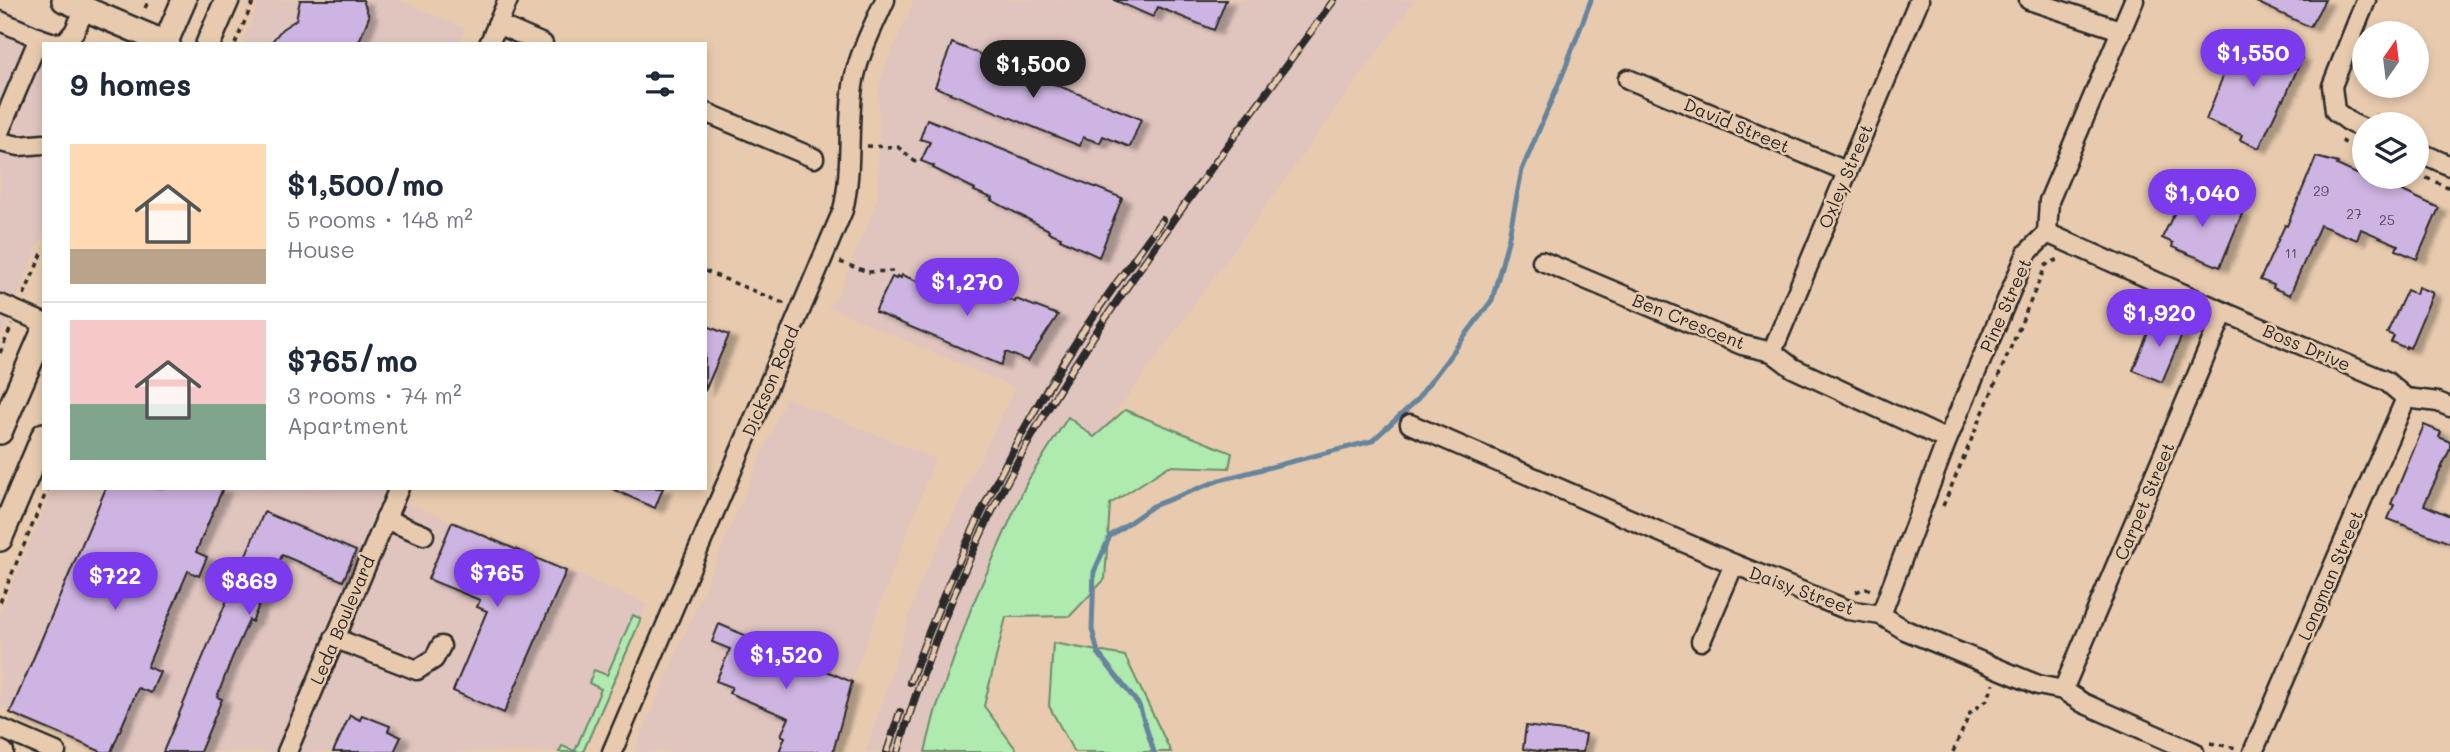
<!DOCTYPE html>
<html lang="en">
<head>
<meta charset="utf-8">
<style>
	:root { --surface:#fff; --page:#f6f6f7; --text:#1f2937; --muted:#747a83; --line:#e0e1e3; --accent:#7c3aed }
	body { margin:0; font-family:Mali,sans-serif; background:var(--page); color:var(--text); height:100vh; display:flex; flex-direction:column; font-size:26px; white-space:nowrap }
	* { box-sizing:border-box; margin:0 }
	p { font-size:23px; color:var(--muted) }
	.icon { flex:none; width:38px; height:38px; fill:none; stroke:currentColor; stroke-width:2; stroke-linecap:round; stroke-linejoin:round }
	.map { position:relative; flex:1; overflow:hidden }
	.sheet { position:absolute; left:42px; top:42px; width:665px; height:448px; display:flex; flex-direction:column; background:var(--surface); border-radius:0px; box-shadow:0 4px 10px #0003 }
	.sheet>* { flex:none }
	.needle { width:46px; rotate:14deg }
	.fabs { position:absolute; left:2352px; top:21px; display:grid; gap:14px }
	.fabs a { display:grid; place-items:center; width:77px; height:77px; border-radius:50%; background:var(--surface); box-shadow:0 4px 10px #0003; font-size:35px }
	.price { position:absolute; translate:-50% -60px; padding:0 16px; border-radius:24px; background:var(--accent); color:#fff; font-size:23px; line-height:46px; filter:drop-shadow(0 2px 4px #0008) }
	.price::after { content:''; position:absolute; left:50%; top:42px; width:21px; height:16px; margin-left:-10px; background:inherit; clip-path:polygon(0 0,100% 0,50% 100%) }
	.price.current { background:#222; color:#fff }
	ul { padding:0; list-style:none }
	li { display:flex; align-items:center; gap:21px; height:175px; padding:0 28px }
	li+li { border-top:2px solid var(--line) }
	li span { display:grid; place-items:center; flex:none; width:196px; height:140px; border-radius:0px; color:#555 }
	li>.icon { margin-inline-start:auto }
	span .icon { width:84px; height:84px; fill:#fffc; stroke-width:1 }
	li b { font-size:30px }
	h2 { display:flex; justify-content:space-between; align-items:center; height:84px; padding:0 28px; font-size:30px }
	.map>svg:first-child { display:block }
	.built { fill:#e0c4be }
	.green { fill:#afeaaf; stroke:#6d8a6d; stroke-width:2 }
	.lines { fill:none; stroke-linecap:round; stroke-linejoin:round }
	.stream { stroke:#66849d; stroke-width:5 }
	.building { fill:#ceb4e2; stroke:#2b2b2b; stroke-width:2; filter:url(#shadow) }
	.minor-casing { stroke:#2b2b2b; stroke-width:23 }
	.major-casing { stroke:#2b2b2b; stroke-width:28 }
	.path { stroke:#2b2b2b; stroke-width:3.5; stroke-dasharray:5 5; stroke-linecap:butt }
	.minor { stroke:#e8cbae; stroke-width:18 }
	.major { stroke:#e8cbae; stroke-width:23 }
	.rail-casing { stroke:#2b2b2b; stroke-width:8 }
	.rail { stroke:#e8cbae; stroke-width:5; stroke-dasharray:16; stroke-linecap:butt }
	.labels { text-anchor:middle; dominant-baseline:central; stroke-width:5; stroke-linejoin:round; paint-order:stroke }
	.number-label { font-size:14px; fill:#544d59 }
	.street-label { font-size:18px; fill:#2b2b2b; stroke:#e8cbae }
</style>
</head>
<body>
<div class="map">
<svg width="2450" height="752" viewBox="0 0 2450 752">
	<defs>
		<filter id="shadow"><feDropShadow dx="8" dy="4.5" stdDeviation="2" flood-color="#0004"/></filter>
	</defs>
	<rect width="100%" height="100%" fill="#e8cbae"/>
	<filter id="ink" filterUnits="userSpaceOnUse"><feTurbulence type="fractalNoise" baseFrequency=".0143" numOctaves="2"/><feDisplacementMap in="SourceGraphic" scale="14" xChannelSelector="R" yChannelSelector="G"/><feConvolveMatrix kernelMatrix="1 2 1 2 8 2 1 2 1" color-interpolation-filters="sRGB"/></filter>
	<g filter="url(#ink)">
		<!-- built -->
		<g class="built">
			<path d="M260 0H398L466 29 459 44H242Z"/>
			<path d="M914 0H1415L1125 400 972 606 935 712 923 752H866L920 583 1015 388 827 306 836 300 878 198 879 82Z"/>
			<path d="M0 7 87 44H44V232L0 338Z"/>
			<path d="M786 398 935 459 852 680 832 752H634Z"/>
			<path d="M53 488H373L647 604 583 752H109L0 706V613Z"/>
		</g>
		<!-- green -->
		<g class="green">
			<path d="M1125 410 1232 453 1229 468 1169 466 1110 504 1105 579 1070 616 1006 617 984 706 1018 752H925L935 712 972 606 1027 482 1068 417 1094 437Z"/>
			<path d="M633 615 641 619 583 752H559L562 746 575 751 601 689 589 683 594 670 607 675Z"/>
			<path d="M1053 643 1125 656 1171 752H1074L1049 706Z"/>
		</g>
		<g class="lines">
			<!-- stream -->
			<path class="stream" d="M1154 752 1139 705 1098 653 1092 629 1094 572 1110 536 1153 506 1220 480 1372 441 1416 401 1492 300 1508 241 1522 170 1564 71 1591 0"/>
		</g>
		<!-- building -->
		<g class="building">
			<path d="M300 0H363L369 17 358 44H270L282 29 296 20Z"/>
			<path d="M1114 0H1226L1214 30 1158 7 1153 17Z"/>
			<path d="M2252 0H2325L2310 27Z"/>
			<path d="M2246 34 2302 58 2284 100 2282 99 2259 148 2240 140 2242 135 2206 120 2230 58 2235 60Z"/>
			<path d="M952 43 1141 119 1130 147 1103 136 1100 143 1083 137 1080 146 935 87Z"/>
			<path d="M927 119 1122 198 1099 257 1060 239 1061 237 1048 232 1049 230 991 200 992 198 974 191 975 189 933 168 934 166 921 161 930 142 920 139Z"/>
			<path d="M2316 157 2338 163 2337 165 2363 177H2372L2381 181 2439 208 2417 259 2396 250 2398 245 2361 229 2357 240 2320 225 2290 295 2273 288 2274 285 2260 280 2285 225 2287 226Z"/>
			<path d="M2193 194 2242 214 2220 267 2172 247 2173 243 2162 238 2183 195 2191 198Z"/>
			<path d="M902 275 919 282 922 276 937 283 938 279 963 290 965 286 989 296 991 292 1015 302 1016 299 1058 315 1028 361 1006 352 1001 365 875 312 892 277 896 279 897 276 901 278Z"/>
			<path d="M2418 287 2433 293 2410 348 2406 346V348L2391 342 2394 336 2387 333 2407 290 2416 294Z"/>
			<path d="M2154 318 2167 324 2169 321 2185 328 2162 382 2133 370Z"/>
			<path d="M705 325 729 335 705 391Z"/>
			<path d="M2424 425 2441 432 2439 437 2450 442V449L2424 505 2450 516V543L2388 519 2394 505 2391 504Z"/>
			<path d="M106 488H223L196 552 207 557 199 576 188 571 147 667 160 672 151 693 138 688 111 752H102L10 713Z"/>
			<path d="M610 488H663L655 508Z"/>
			<path d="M264 512 356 551 343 581 282 555 263 601 261 600 252 622 249 620 232 658 217 697 222 699 200 752H163Z"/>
			<path d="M452 522 566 571 504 713 453 691 487 611 477 607 480 600 428 579Z"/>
			<path d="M719 624 852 682 833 752H779L785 737 781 735 789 718 729 693 732 687 716 681 730 649 712 642Z"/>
			<path d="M350 715 360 720 362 715 390 726 388 731 401 737 394 752H333Z"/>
			<path d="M1526 726 1586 734 1583 752H1546L1523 749Z"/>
		</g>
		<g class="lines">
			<defs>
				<g id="minor">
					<path d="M2029 0 2120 30"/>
					<path d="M0 21 39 38"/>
					<path d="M497 24 543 44"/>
					<path d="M489 44 508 0"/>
					<path d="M1628 79 1846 171"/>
					<path d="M705 112 814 158"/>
					<path d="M2364 129 2351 123 2335 111 2332 86 2366 0"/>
					<path d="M0 130 39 38 54 43 65 42 74 32 85 9"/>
					<path d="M0 142 19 146 44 144"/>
					<path d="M2417 151 2450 166"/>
					<path d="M2047 233 2224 312 2386 381 2406 398 2438 402 2450 407"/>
					<path d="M1542 261 1742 345 1772 352 1793 368 1947 440"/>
					<path d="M0 304 44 323"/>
					<path d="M1772 352 1919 0"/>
					<path d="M1410 424 1734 564 1848 610 1881 615 1905 630 2038 685 2063 690 2083 703 2194 752"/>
					<path d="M385 519 424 535"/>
					<path d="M1881 615 1947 440 2027 253 2047 233 2049 201 2134 0"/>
					<path d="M334 638 417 670 434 659 441 646"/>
					<path d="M1701 641 1734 564"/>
					<path d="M2063 690 2224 312"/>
					<path d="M0 728 56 752"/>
					<path d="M0 750 4 752"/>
					<path d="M287 752 399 488"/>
					<path d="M612 752 843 210C853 169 847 127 853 86 857 57 873 27 885 0"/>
					<path d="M2253 752 2406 398"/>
				</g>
				<g id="major">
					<path d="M64 0 168 44"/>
					<path d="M165 44 184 0"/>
					<path d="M208 44 227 0"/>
					<path d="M0 432 44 330"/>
					<path d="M0 539 44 435"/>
				</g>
			</defs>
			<!-- minor casing -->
			<use href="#minor" class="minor-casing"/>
			<!-- major casing -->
			<use href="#major" class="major-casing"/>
			<!-- path -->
			<g class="path">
				<path d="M145 8 149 0"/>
				<path d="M235 44 254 0"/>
				<path d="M2375 115 2395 124"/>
				<path d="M2344 140 2343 142 2364 151"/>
				<path d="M867 146 898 147 919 165"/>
				<path d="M2417 174 2450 188"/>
				<path d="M840 262 868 272 893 271"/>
				<path d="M705 271 783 303V306"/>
				<path d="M24 295 44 249"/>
				<path d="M0 353 12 325"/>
				<path d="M1943 506 2046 265 2061 258"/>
				<path d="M1856 592 1866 588 1871 590"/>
				<path d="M0 602 48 488"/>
				<path d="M2210 743 2237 748"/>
				<path d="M1953 752 1970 713 1987 700 1994 684"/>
			</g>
			<!-- minor -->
			<use href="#minor" class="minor"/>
			<!-- major -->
			<use href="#major" class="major"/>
			<defs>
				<g id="rail">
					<path d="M910 682C954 561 1011 442 1082 333 1107 295 1135 258 1162 220"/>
					<path d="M887 752 900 712"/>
					<path d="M898 752C940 608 1007 465 1091 340 1168 224 1252 113 1334 0"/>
				</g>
			</defs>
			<!-- rail casing -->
			<use href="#rail" class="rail-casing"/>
			<!-- rail -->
			<use href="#rail" class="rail"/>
		</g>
	</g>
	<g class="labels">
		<!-- number labels -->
		<g class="number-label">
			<text x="2321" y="190">29</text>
			<text x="2354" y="213">27</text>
			<text x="2387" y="219">25</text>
			<text x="2291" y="252">11</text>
		</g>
		<!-- street labels -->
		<g class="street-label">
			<text transform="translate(1737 125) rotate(23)">David Street</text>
			<text transform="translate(1845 176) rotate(-67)">Oxley Street</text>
			<text transform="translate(2005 305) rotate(-66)">Pine Street</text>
			<text transform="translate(1689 321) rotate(22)">Ben Crescent</text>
			<text transform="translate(2307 347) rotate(23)">Boss Drive</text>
			<text transform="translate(770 381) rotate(-67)">Dickson Road</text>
			<text transform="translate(2144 501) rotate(-67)">Carpet Street</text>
			<text transform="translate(2330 575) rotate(-67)">Longman Street</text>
			<text transform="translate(1802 590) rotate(20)">Daisy Street</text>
			<text transform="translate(342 620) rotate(-67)">Leda Boulevard</text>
		</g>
	</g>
</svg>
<div class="fabs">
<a><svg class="needle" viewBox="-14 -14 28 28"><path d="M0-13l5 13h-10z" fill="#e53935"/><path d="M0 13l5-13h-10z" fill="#747a83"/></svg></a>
<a><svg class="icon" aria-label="layers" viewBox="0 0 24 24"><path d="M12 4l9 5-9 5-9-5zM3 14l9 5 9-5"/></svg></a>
</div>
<b class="price" style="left:2253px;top:89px">$1,550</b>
<b class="price current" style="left:1033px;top:100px">$1,500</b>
<b class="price" style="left:2202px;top:229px">$1,040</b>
<b class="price" style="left:967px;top:318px">$1,270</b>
<b class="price" style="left:2159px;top:349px">$1,920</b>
<b class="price" style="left:497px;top:609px">$765</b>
<b class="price" style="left:115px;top:612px">$722</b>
<b class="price" style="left:249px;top:617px">$869</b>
<b class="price" style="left:786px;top:691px">$1,520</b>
<section class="sheet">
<h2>9 homes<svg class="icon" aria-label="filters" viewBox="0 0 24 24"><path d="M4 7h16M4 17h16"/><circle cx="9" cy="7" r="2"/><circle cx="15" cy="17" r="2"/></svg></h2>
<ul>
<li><span style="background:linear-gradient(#ffd9b3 75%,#b9a48a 0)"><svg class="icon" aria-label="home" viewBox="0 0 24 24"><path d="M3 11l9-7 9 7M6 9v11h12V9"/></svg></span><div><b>$1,500/mo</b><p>5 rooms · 148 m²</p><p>House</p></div></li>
<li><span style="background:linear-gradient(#f6c9c9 60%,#7fa58c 0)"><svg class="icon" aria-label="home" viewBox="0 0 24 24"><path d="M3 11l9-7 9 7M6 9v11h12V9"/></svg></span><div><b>$765/mo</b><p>3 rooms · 74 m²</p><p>Apartment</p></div></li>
</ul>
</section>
</div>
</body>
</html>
